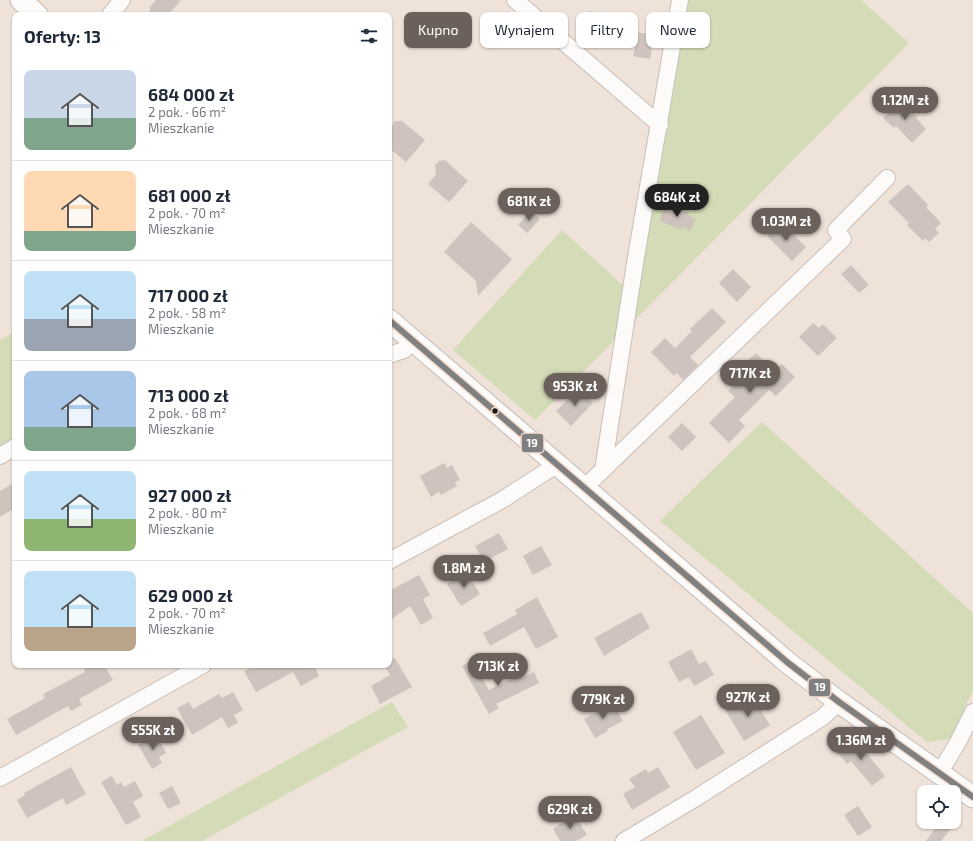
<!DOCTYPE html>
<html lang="pl">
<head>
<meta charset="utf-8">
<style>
	:root { --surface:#fff; --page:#f6f6f7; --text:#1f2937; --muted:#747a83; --line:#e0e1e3; --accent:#6b615a }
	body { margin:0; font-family:"Exo 2",sans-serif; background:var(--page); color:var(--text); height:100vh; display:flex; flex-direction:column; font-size:15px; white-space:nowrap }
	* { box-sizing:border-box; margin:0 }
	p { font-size:13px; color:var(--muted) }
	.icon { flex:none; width:22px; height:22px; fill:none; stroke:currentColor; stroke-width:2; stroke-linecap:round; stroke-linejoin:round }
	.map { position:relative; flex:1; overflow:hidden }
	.sheet { position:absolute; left:12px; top:12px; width:380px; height:656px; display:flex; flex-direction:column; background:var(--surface); border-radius:8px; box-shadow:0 1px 3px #0004 }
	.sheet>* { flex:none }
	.top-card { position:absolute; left:404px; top:12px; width:380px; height:36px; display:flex; gap:8px }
	.fabs { position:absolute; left:917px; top:785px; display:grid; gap:8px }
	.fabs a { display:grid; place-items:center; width:44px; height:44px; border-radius:8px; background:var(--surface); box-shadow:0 1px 3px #0004; font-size:20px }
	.price { position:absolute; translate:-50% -34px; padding:0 9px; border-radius:14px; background:var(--accent); color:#fff; font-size:13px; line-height:26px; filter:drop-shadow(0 1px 2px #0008) }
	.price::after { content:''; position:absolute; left:50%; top:24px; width:12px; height:9px; margin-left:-6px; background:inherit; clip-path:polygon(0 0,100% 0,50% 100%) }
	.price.on { background:#222; color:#fff }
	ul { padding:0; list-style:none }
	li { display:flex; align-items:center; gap:12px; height:100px; padding:0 12px }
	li+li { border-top:1px solid var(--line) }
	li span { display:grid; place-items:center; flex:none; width:112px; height:80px; border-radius:8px; color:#555 }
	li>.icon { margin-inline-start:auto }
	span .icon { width:48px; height:48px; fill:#fffc; stroke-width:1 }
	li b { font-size:17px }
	h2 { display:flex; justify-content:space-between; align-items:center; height:48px; padding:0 12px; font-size:17px }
	.pill { padding:0 14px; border-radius:8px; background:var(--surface); box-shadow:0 1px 3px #0004; font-size:14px; line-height:36px }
	.pill.on { background:var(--accent); color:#fff }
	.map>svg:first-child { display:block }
	.green { fill:#d3dcb6 }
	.building { fill:#cec4bd }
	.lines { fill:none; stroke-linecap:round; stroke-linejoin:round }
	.minor-casing { stroke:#c8beb7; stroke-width:18 }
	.major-casing { stroke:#c8beb7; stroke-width:23 }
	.minor { stroke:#fdfbf9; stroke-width:16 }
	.major { stroke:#fdfbf9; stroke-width:21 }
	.bus-1-casing { stroke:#f8e0d0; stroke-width:9 }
	.bus-1 { stroke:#808080; stroke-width:6 }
	.bus-dot { fill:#241b16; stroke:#f8e0d0; stroke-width:1.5 }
	.line-badge { stroke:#f8e0d0; stroke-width:1.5 }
	.badge-label { font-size:11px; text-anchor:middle; font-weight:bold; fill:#fff }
</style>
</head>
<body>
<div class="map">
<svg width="973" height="841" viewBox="0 0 973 841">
	<rect width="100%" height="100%" fill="#efe2d9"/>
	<!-- green -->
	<g class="green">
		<path d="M689 0H861L909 43 634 321Z"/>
		<path d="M562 230 626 288 617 338 535 420 453 350Z"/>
		<path d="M15 331V437L0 446V340Z"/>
		<path d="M762 422 973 613V691L950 739 927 742 660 521Z"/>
		<path d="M392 702 408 727 202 841H142Z"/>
	</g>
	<!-- building -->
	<g class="building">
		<path d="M156 0H181L168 15H146L151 9 149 8Z"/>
		<path d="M589 11 632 19 630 31 654 35 650 59 633 56 636 44 585 35Z"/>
		<path d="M901 100 910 108V110L917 117 916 118 926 129 912 143 896 126 894 128 883 118 890 111V108L894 105H896Z"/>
		<path d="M395 121H402L425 140 406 162 389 148V139L392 136V126Z"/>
		<path d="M445 160 468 181 449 202 428 184 436 174 435 165 439 161Z"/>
		<path d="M908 184 928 205 926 207 941 223 935 229 939 233 929 242 925 238 923 241 907 225 909 223 888 202Z"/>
		<path d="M667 203 689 213 688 215 696 219 690 231 682 227 680 230 659 220Z"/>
		<path d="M531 211 540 219 527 233 518 225Z"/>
		<path d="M471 222 512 259 478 296 476 281 444 252Z"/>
		<path d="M781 222 806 247 792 261 767 236Z"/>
		<path d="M851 265 869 285 859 293 841 274Z"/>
		<path d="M733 269 751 287 737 302 719 283Z"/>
		<path d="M712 308 726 322 690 357 698 365 683 380 677 373 674 376 651 352 665 338 675 348 692 331 690 329Z"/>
		<path d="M813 323 819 328 823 324 837 338 818 356 799 337Z"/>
		<path d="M756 353 767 364 770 361 777 368 782 364 795 377 776 396 769 390 739 420 745 426 729 443 709 423 735 397 728 391 751 367 746 362Z"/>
		<path d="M579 389 593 403 571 426 556 411Z"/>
		<path d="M682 423 696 437 682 451 668 437Z"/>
		<path d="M444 463 447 468 452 465 460 480 455 482 457 486 441 495 439 492 431 497 420 476Z"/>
		<path d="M15 482V508L0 517V491Z"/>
		<path d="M499 533 508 549 484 562 475 546Z"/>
		<path d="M541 546 552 565 533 575 523 556Z"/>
		<path d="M467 572 480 594 461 606 447 584Z"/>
		<path d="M419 575 430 595 423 599 433 618 421 625 410 606 389 621V591Z"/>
		<path d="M537 597 558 637 536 649 524 627 490 646 483 633 517 614 515 610Z"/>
		<path d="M641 612 650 628 604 656 594 638Z"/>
		<path d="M691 649 699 664 706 661 714 675 694 686 689 677 679 682 668 662Z"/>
		<path d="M395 658 412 687 380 704 371 686 390 675 384 665H389V661Z"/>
		<path d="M472 660 489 690 520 675 521 678 534 672 539 683 496 704 499 708 489 714 462 666Z"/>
		<path d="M91 665H104L113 680 79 699 82 705 71 711 68 706 16 735 7 719 45 698 43 694 85 672 84 669Z"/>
		<path d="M256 665H314L319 676 301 686 293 672 256 692 244 671Z"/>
		<path d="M233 692 243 710 234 715 238 723 228 728 222 717 192 735 177 708 189 702 193 709 219 694 222 698Z"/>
		<path d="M751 694 770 725 744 741 725 710Z"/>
		<path d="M613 703 623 721 607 729 608 731 595 738 584 719Z"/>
		<path d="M701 715 725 753 696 770 673 732Z"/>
		<path d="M157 735 166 753 159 757 162 763 152 769 138 745Z"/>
		<path d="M853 736 885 776 872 786 851 761 847 764 838 753 842 750 840 747Z"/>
		<path d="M71 767 86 794 66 805 63 798 27 818 17 800 25 795 24 793Z"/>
		<path d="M658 767 670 787 632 810 623 794 635 787 629 779 646 769 648 773Z"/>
		<path d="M112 776 117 785 121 782 124 787 135 781 143 796 133 802 141 817 126 825 101 782Z"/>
		<path d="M172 786 181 803 168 809 159 793Z"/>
		<path d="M858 806 872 827 858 836 844 815Z"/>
		<path d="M574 814 587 835 576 841H560L553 829Z"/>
		<path d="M940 822H956L941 841H926Z"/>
	</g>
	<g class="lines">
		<defs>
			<g id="minor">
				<path d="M515 0 660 125"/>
				<path d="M110 15 122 0"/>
				<path d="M389 355 404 350 412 340"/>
				<path d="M0 456 15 447"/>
				<path d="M603 470 636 257 680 0"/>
				<path d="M584 488 843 239 836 230 887 178"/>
				<path d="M389 561 502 500 550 469 555 464"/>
				<path d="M939 774 958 742 973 712"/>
				<path d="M0 778 203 665"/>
				<path d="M624 841 696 798 823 717 839 702"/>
			</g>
			<g id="major">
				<path d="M21 0 37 15"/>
				<path d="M389 320 787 662 839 702 973 797"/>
			</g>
		</defs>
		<!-- minor casing -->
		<use href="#minor" class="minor-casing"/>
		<!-- major casing -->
		<use href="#major" class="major-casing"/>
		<!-- minor -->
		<use href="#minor" class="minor"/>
		<!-- major -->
		<use href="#major" class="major"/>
		<defs>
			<path id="bus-1" d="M389 320 787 662 839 702 973 797"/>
		</defs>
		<!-- bus-1 casing -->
		<use href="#bus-1" class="bus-1-casing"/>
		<!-- bus-1 -->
		<use href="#bus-1" class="bus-1"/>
	</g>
	<!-- markers -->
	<circle class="bus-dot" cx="495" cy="411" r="3.5"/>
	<g class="line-badge">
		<rect x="521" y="433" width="23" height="20" rx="4" fill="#808080"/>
		<rect x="808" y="678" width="23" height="19" rx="4" fill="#808080"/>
	</g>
	<g class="badge-label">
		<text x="532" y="447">19</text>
		<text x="820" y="691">19</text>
	</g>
</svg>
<div class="fabs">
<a><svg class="icon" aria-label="locate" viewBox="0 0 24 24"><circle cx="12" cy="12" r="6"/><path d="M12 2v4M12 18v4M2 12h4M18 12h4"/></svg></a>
</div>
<b class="price" style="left:905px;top:121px">1.12M zł</b>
<b class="price on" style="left:677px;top:218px">684K zł</b>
<b class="price" style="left:529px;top:222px">681K zł</b>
<b class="price" style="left:786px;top:242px">1.03M zł</b>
<b class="price" style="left:750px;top:394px">717K zł</b>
<b class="price" style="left:575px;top:407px">953K zł</b>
<b class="price" style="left:464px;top:589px">1.8M zł</b>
<b class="price" style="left:498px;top:687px">713K zł</b>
<b class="price" style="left:748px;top:718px">927K zł</b>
<b class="price" style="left:603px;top:720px">779K zł</b>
<b class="price" style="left:153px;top:751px">555K zł</b>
<b class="price" style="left:861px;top:761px">1.36M zł</b>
<b class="price" style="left:570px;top:830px">629K zł</b>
<div class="top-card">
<a class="pill on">Kupno</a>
<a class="pill">Wynajem</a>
<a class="pill">Filtry</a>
<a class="pill">Nowe</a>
</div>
<section class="sheet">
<h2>Oferty: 13<svg class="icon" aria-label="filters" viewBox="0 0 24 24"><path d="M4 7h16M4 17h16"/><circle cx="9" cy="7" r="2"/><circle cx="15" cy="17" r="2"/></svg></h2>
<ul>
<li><span style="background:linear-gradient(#c9d6e8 60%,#7fa58c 0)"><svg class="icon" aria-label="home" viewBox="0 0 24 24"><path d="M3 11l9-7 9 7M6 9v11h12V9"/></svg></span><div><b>684 000 zł</b><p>2 pok. · 66 m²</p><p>Mieszkanie</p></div></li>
<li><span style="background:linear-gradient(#ffd9b3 75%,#7fa58c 0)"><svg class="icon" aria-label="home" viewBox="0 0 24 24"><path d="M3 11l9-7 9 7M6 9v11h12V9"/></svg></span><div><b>681 000 zł</b><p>2 pok. · 70 m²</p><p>Mieszkanie</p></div></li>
<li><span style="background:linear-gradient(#bfe0f5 60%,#9aa5b1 0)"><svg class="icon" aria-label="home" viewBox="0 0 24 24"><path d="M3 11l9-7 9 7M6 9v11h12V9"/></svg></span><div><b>717 000 zł</b><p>2 pok. · 58 m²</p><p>Mieszkanie</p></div></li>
<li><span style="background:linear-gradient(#a9c7e8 70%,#7fa58c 0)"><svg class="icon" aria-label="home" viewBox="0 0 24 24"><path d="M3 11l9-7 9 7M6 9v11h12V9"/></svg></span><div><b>713 000 zł</b><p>2 pok. · 68 m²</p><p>Mieszkanie</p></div></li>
<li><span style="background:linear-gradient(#bfe0f5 60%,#8fb573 0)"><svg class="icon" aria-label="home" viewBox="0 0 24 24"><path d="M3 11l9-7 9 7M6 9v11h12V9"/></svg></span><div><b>927 000 zł</b><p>2 pok. · 80 m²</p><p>Mieszkanie</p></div></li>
<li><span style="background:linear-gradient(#bfe0f5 70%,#b9a48a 0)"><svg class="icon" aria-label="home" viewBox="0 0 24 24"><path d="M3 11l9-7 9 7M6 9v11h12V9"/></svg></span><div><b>629 000 zł</b><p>2 pok. · 70 m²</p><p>Mieszkanie</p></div></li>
</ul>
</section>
</div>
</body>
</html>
